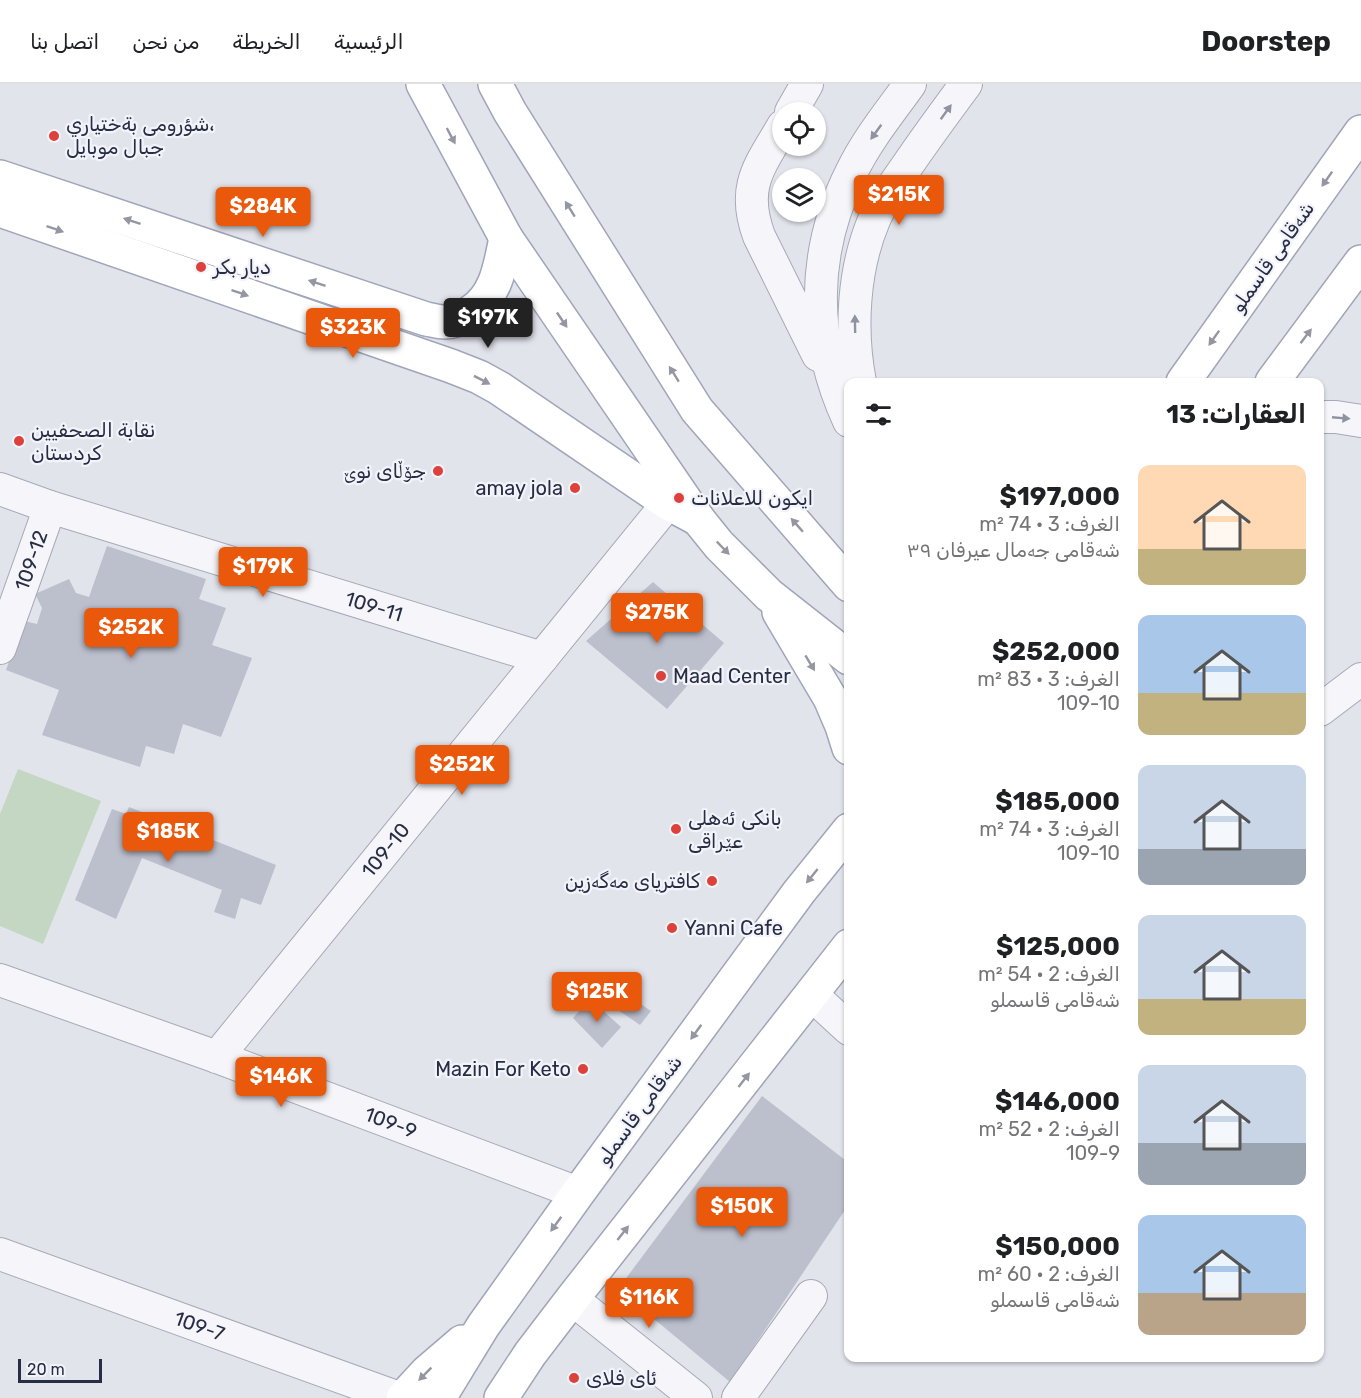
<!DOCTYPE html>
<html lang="ar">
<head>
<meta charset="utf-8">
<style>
	:root { --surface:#fff; --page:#f2f2f2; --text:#202124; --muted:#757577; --line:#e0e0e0; --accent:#ea580c }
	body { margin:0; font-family:Rubik,"Noto Naskh Arabic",sans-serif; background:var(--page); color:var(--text); direction:rtl; height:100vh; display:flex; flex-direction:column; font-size:22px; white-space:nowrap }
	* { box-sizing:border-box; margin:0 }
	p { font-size:20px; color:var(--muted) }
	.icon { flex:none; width:33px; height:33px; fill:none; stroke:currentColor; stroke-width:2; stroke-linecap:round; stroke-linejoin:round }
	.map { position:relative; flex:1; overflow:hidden; direction:ltr }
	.panel { position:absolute; left:844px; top:294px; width:480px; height:984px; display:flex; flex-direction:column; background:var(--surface); border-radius:12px; box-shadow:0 2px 4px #0004; direction:rtl }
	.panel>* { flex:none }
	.fabs { position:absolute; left:772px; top:18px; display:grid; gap:12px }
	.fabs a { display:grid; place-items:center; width:54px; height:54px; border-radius:50%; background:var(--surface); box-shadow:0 2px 4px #0004; font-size:30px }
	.scale { position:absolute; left:18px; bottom:15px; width:84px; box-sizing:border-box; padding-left:6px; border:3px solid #282d46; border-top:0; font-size:16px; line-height:21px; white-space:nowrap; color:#282d46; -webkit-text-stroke:4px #f2f4f9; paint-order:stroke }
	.price { position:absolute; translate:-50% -51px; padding:0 14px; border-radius:6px; background:var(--accent); color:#fff; font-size:20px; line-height:39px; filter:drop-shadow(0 2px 3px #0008) }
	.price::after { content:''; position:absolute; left:50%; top:36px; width:18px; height:14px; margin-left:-9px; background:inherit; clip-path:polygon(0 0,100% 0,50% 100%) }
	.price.current { background:#222; color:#fff }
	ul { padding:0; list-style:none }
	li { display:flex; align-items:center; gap:18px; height:150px; padding:0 18px }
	li span { display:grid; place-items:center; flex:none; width:168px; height:120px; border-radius:12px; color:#555 }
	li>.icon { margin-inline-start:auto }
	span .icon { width:72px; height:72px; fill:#fffc; stroke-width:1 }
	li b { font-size:26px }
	h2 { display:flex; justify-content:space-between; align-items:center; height:72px; padding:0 18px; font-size:26px }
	header { display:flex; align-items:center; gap:36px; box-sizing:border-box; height:84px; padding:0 30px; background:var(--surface); border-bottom:2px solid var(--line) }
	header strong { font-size:28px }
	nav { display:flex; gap:33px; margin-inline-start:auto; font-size:21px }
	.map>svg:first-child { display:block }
	.green { fill:#c4d7c2 }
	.building { fill:#bcbfcc }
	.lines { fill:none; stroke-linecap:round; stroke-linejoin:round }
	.minor-casing { stroke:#a6a9b7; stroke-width:34 }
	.major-casing { stroke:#a0a5b9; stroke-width:36 }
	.minor { stroke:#f6f6fa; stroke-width:32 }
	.major { stroke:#fff; stroke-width:33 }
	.oneway { fill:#8f92a0 }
	.oneway2 { fill:#9496a2 }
	.poi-dot { fill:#dd413c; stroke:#f2f4f9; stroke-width:2 }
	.labels { text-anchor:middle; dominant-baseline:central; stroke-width:4.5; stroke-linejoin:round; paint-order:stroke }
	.poi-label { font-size:20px; fill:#282d46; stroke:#f2f4f9; text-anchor:start }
	.street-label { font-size:20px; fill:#282d46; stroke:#f2f4f9 }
</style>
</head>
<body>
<header>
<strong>Doorstep</strong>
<nav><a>الرئيسية</a><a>الخريطة</a><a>من نحن</a><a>اتصل بنا</a></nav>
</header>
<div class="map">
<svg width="1361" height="1314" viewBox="0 0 1361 1314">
	<rect width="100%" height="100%" fill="#e2e4ec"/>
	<!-- green -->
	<path class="green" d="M18 685 101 717 43 860 0 842V730Z"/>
	<!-- building -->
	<g class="building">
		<path d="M107 462 206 495 199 515 226 524 212 561 252 574 221 653 183 640 174 670 146 662 140 683 42 651 59 606 6 586 24 537 37 540 42 524 35 510 69 495 76 509 89 513Z"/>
		<path d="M653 498 724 559 667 625 586 557Z"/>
		<path d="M129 723 276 781 261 821 241 814 235 835 214 828 222 806 142 774 116 835 75 816 112 725 126 730Z"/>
		<path d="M606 897 651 927 640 941 595 910Z"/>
		<path d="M590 915 621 943 602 964 573 934Z"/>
		<path d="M762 1012 849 1079V1120L730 1298 618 1205Z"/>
	</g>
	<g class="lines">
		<defs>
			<g id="minor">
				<path d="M791 28 807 0"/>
				<path d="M783 42C759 83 741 103 759 152L818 271"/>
				<path d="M860 298C850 246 853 186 874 136 882 117 895 99 907 82 926 54 946 27 966 0"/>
				<path d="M1320 333H1336L1361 337"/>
				<path d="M849 337C811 255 811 168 852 87 867 56 890 28 910 0"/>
				<path id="s1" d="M0 405 50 423 542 574"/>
				<path id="s2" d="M0 564 50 423"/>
				<path d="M1320 626 1361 595"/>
				<path id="s3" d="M0 896 217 973 578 1109"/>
				<path d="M811 910 849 945"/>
				<path id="s4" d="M217 973 668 419"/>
				<path id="s5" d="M0 1170 399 1314"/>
				<path d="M572 1215 696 1314"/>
				<path d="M738 1314 811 1212"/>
			</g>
			<g id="major">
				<path d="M423 0 506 154 698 435 719 461 769 511 849 574"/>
				<path d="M495 0 510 28 697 326 849 501"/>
				<path d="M0 93 426 235C432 236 439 238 445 238 455 238 463 233 471 228 497 211 500 182 506 154"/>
				<path d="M0 126 451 282 479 293 499 304 668 419 698 435"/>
				<path d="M1183 298 1361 48"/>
				<path d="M1272 298 1361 178"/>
				<path d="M779 528 830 614 842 642 849 664"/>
				<path d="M403 1314 427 1288 462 1258"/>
				<path d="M439 1314 483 1242 578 1109 799 808 849 746"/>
				<path d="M501 1314 530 1270 572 1215 849 862"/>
			</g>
		</defs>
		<!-- minor casing -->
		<use href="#minor" class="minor-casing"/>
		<!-- major casing -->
		<use href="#major" class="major-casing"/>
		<!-- minor -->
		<use href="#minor" class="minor"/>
		<!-- major -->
		<use href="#major" class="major"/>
	</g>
	<!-- one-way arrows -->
	<defs><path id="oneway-solid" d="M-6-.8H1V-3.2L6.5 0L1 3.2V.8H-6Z" transform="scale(1.5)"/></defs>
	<g class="oneway">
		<use href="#oneway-solid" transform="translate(946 28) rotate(-54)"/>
		<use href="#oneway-solid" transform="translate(876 48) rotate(126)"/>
		<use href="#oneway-solid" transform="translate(855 240) rotate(-91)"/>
		<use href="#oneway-solid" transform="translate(1341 334) rotate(5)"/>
	</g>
	<g class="oneway2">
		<use href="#oneway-solid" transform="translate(451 52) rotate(62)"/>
		<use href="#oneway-solid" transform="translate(1327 95) rotate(125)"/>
		<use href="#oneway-solid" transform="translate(570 125) rotate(-122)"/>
		<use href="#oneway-solid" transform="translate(132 137) rotate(-162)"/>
		<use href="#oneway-solid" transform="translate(55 145) rotate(19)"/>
		<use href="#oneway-solid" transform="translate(317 199) rotate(-162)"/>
		<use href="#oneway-solid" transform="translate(240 209) rotate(19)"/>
		<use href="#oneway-solid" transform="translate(562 236) rotate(56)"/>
		<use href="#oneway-solid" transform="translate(1306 252) rotate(-53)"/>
		<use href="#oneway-solid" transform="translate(1214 254) rotate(125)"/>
		<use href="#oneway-solid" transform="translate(674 290) rotate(-122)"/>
		<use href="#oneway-solid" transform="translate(482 296) rotate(27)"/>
		<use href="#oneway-solid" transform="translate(797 441) rotate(-131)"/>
		<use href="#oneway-solid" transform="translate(723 464) rotate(46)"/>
		<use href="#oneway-solid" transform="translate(810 579) rotate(59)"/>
		<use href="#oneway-solid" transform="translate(812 792) rotate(129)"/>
		<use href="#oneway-solid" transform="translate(696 948) rotate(126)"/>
		<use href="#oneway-solid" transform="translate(744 996) rotate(-52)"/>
		<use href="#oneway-solid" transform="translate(556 1140) rotate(126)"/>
		<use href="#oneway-solid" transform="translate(623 1149) rotate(-52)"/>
		<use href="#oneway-solid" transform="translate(425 1290) rotate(135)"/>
	</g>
	<!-- markers -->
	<g class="poi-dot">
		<circle cx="54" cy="52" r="6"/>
		<circle cx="201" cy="183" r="6"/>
		<circle cx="19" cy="357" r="6"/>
		<circle cx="438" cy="387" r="6"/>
		<circle cx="575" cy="404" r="6"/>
		<circle cx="679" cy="414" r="6"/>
		<circle cx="661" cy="592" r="6"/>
		<circle cx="676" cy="745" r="6"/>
		<circle cx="712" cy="797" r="6"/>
		<circle cx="672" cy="844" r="6"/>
		<circle cx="583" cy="985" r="6"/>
		<circle cx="574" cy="1294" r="6"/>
	</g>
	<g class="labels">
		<!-- poi labels -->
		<g class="poi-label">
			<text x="66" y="40">شؤرومى بةختياري،<tspan x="66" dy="23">جبال موبايل</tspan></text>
			<text x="213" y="183">ديار بكر</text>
			<text x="31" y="346">نقابة الصحفیین<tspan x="31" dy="23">کردستان</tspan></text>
			<text x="426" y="387" text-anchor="end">جۆڵای نوێ</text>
			<text x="563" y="404" text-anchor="end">amay jola</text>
			<text x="691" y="414">ايكون للاعلانات</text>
			<text x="673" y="592">Maad Center</text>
			<text x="688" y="734">بانکی ئەهلی<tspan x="688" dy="23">عێراقی</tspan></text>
			<text x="700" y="797" text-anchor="end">کافتریای مەگەزین</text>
			<text x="684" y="844">Yanni Cafe</text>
			<text x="571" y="985" text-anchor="end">Mazin For Keto</text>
			<text x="586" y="1294">ئای فلای</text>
		</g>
		<!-- street labels -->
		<g class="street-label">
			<text transform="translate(1272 173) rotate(-55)">شەقامی قاسملو</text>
			<text stroke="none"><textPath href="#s2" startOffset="93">109-12</textPath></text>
			<text stroke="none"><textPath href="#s1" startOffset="392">109-11</textPath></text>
			<text stroke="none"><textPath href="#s4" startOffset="267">109-10</textPath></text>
			<text transform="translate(639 1026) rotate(-54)">شەقامی قاسملو</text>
			<text stroke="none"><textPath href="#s3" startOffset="416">109-9</textPath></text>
			<text stroke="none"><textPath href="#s5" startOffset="212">109-7</textPath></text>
		</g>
	</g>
</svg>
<div class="fabs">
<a><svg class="icon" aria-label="locate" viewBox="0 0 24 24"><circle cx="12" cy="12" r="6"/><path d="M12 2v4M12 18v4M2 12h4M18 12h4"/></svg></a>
<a><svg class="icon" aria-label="layers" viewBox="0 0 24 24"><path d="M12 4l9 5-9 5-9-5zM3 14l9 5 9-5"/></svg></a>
</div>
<div class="scale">20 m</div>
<b class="price" style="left:899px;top:142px">$215K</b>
<b class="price" style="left:263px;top:154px">$284K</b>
<b class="price current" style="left:488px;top:265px">$197K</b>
<b class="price" style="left:353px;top:275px">$323K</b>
<b class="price" style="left:263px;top:514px">$179K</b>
<b class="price" style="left:657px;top:560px">$275K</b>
<b class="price" style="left:131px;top:575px">$252K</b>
<b class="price" style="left:462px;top:712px">$252K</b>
<b class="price" style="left:168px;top:779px">$185K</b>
<b class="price" style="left:597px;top:939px">$125K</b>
<b class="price" style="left:281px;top:1024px">$146K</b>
<b class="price" style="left:742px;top:1154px">$150K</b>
<b class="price" style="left:649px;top:1245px">$116K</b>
<section class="panel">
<h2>العقارات: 13<svg class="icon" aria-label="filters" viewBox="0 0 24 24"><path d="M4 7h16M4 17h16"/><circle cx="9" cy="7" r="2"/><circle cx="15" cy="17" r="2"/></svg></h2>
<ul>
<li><span style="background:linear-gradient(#ffd9b3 70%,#c2b280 0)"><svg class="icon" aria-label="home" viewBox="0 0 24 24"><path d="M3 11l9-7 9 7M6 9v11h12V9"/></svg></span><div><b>$197,000</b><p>الغرف: 3 · 74 m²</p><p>شەقامی جەمال عیرفان ٣٩</p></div></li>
<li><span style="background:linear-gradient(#a9c7e8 65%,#c2b280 0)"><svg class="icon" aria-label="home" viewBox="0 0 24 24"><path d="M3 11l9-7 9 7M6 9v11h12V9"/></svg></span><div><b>$252,000</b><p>الغرف: 3 · 83 m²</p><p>109-10</p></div></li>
<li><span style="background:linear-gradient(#c9d6e8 70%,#9aa5b1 0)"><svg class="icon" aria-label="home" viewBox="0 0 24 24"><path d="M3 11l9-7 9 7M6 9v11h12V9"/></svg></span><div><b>$185,000</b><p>الغرف: 3 · 74 m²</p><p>109-10</p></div></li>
<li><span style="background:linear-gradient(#c9d6e8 70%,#c2b280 0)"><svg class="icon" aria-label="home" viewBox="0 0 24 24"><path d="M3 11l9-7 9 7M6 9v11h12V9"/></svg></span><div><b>$125,000</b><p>الغرف: 2 · 54 m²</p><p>شەقامی قاسملو</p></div></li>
<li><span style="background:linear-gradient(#c9d6e8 65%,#9aa5b1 0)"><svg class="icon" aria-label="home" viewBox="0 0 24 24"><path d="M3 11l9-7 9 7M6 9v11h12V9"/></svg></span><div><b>$146,000</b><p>الغرف: 2 · 52 m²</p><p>109-9</p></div></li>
<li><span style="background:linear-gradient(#a9c7e8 65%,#b9a48a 0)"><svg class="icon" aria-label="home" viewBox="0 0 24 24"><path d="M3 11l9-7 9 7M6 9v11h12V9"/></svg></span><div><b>$150,000</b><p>الغرف: 2 · 60 m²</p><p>شەقامی قاسملو</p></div></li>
</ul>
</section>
</div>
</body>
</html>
